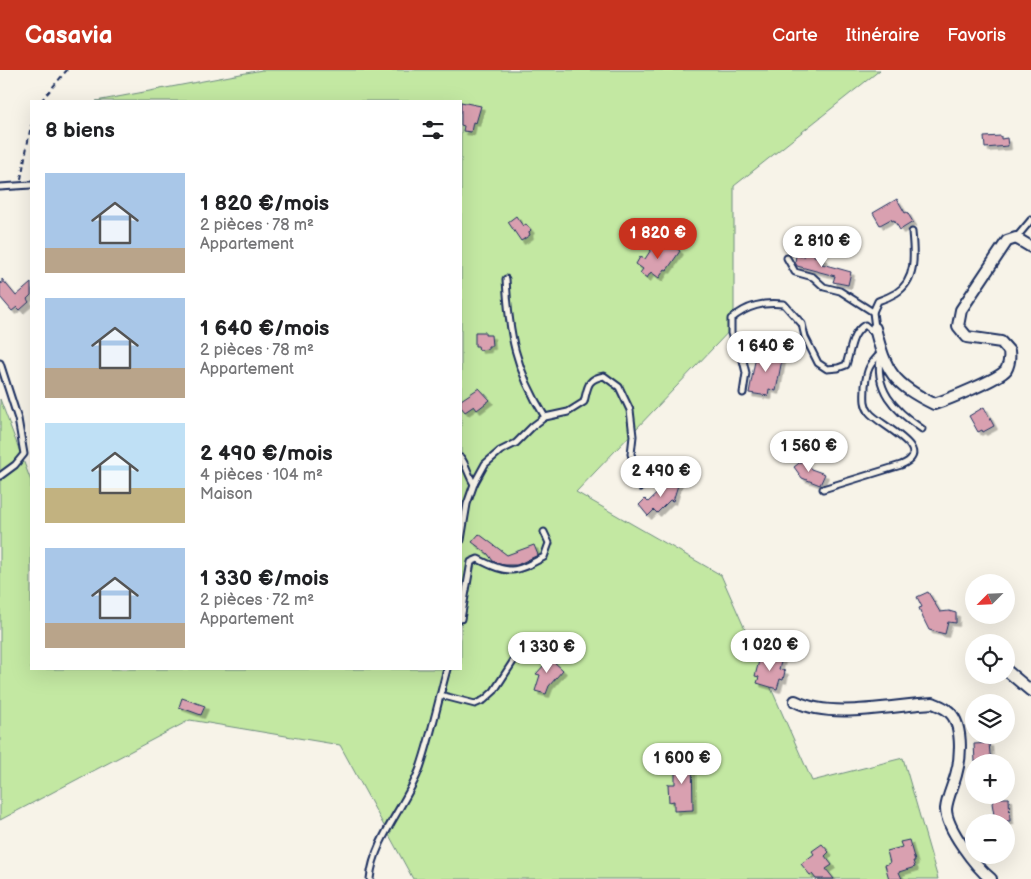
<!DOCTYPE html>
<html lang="fr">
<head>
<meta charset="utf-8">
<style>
	:root { --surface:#fff; --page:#f2f2f2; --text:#202124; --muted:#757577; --accent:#c8321e }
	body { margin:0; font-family:"Balsamiq Sans",sans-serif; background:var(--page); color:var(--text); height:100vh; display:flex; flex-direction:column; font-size:19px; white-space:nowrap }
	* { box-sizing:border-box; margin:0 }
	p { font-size:16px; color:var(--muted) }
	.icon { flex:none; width:28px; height:28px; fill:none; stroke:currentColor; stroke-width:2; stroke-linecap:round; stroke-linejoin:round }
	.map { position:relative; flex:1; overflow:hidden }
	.panel { position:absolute; left:30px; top:30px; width:432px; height:570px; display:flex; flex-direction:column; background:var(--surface); border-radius:0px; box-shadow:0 5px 20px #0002 }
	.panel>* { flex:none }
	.needle { width:32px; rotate:246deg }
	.controls { position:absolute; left:965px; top:504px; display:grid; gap:10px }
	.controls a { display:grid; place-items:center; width:50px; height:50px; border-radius:50%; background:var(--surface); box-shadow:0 5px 20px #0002; font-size:25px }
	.price { position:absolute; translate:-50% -42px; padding:0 11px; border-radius:18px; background:#fff; color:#222; font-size:16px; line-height:32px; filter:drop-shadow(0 1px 2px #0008) }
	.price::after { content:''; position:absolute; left:50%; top:30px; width:15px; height:11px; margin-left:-8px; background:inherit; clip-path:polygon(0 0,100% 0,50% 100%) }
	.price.current { background:var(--accent); color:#fff }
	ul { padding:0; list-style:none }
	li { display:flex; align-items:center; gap:15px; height:125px; padding:0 15px }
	li span { display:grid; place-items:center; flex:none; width:140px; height:100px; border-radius:0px; color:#555 }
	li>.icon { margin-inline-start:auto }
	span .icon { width:60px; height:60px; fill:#fffc; stroke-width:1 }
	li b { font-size:21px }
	h2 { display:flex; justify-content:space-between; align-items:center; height:60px; padding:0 15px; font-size:21px }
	header { display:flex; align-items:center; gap:30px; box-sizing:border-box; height:70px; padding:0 25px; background:var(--accent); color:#fff }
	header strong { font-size:24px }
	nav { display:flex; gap:28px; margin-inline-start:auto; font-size:18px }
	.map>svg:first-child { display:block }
	.green { fill:#c3e8a2; stroke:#6f8c80 }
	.building { fill:#d9a0b0; stroke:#1b2f5e; filter:url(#shadow) }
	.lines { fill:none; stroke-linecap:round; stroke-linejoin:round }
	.service-casing { stroke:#1b2f5e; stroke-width:9 }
	.minor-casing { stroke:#1b2f5e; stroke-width:14 }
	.path { stroke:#1b2f5e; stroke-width:2; stroke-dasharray:5 4; stroke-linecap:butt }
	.service { stroke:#f7f3e8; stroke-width:5 }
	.minor { stroke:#f7f3e8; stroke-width:10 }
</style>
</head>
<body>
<header>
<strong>Casavia</strong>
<nav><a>Carte</a><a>Itinéraire</a><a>Favoris</a></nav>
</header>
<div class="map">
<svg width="1031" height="809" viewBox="0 0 1031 809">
	<defs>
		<filter id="shadow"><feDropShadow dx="3.5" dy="3.5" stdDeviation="0" flood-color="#0004"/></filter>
	</defs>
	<rect width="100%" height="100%" fill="#f7f3e8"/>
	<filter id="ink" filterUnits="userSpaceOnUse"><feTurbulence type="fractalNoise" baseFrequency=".02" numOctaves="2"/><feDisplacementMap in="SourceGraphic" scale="10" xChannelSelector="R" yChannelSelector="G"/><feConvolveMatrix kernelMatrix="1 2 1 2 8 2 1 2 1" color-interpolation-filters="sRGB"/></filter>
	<g filter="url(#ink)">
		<!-- green -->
		<path class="green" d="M262 0H880L734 116V256L576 422 721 505 812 711 903 688 938 809H413L340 675 190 650 0 750V329L31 411V599H461V31H96Z"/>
		<!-- building -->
		<g class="building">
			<path d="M461 32 481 36 476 53 473 52 471 62 463 61 464 56 461 55Z"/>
			<path d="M1001 66V69L1007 68 1008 76 985 78 984 67Z"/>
			<path d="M897 129 905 143 907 142 913 152 900 160 894 150 892 151 891 149 880 155 873 143Z"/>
			<path d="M516 146 523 156 526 154 531 160 529 162 530 165 521 171 508 152Z"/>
			<path d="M670 173 680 181 667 200 665 199 659 208 651 202 647 208 640 203 643 199 636 194 640 187 645 189 654 175 661 180Z"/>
			<path d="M805 181 815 183 814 186 824 188 822 194 851 202 848 215 833 212 835 206 797 196 795 192 796 185 804 187Z"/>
			<path d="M2 209 16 226 31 213V225L27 229 29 232 20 240 17 237 12 241 0 227V212L2 214Z"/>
			<path d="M475 262H485V265H491L492 276H488V279L479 280 478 276H475Z"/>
			<path d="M757 280 783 284 776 321 769 319 768 326 749 323Z"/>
			<path d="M479 318 490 330 477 340 474 336 465 342 461 337V330Z"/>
			<path d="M984 337 994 356 983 362 982 360 978 362 969 346Z"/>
			<path d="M803 390 811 399 825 404 820 415 802 408 794 397Z"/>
			<path d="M668 408 679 412 673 431 670 430 657 443 654 440 648 446 639 435 645 429 648 432 666 415Z"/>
			<path d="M479 464 507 485 534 475 538 485 517 495H505L499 494 493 491 488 484 472 472Z"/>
			<path d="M928 522 940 542 949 541 956 543V553L948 552 945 564 929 560 923 548 919 538 922 537 917 527Z"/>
			<path d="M545 584 563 600 549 616 546 624 535 621 540 605 536 604 545 594 539 589Z"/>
			<path d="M765 585 782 589 779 599 785 601 783 610 780 609 777 619 757 613 759 607 755 606 760 587 764 588Z"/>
			<path d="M182 628 205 636 201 645 179 637Z"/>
			<path d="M989 673 990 684 994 692H975L974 674Z"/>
			<path d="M692 686 693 740 674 741V731L669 732 668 714H675V687Z"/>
			<path d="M994 728H1009L1010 751H1007V752H986V745H994L992 733 994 732Z"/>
			<path d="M909 770 915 791H913L915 797 899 802 902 809H889L885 795 890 793 887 781 902 777 900 772Z"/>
			<path d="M822 774 829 782 825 786 832 795 826 799 834 809H816L812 804 810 805 801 794 814 784 812 781Z"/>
		</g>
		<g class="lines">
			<defs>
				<g id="service">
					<path d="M0 117 31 115"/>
					<path d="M1016 168 1031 150"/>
					<path d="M787 188 795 202 813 207 824 217 840 221 873 242 875 258"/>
					<path d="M506 209C509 264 515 299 545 347"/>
					<path d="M873 242 878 231C884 229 891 226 896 223 917 210 914 183 912 162"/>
					<path d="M881 283C873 319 894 340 922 359"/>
					<path d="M0 293 18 349 24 384 15 395 0 406"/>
					<path d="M743 323 746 303 742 286 734 273 731 263V249C748 235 763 232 784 234L802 254 805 267 818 293 827 299 838 298 846 295C851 280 851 263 865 255L874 263"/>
					<path d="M461 388C467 396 468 405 474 414"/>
					<path d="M823 419 901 395C938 380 878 355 869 342 863 334 865 325 865 316 867 299 869 295 881 283"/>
					<path d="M461 470 467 434 474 414 485 394 500 381 516 373 533 356 545 347 568 342 584 332C588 316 587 309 604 306L619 317 630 340 633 366 631 384 641 417"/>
					<path d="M461 549 471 492 478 489C509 505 514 503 544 487L549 473 544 462"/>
					<path d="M440 625 475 634 484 630 494 621 516 587 537 574 546 577"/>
					<path d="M370 809C374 768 406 736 420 698 431 666 438 632 447 599"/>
				</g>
				<g id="minor">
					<path d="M875 258C886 302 893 314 934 334 947 330 999 309 1006 300 1010 293 1010 288 1009 281L1001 272 967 267 958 256 961 240 1007 171 1016 168 1031 177"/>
					<path d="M1006 600 1031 621"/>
					<path d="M795 631C832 650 892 635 933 633 937 635 943 637 947 640 964 652 961 688 956 705 953 716 947 728 946 739 946 758 976 797 991 809"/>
				</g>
			</defs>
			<!-- service casing -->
			<use href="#service" class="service-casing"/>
			<!-- minor casing -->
			<use href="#minor" class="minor-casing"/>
			<!-- path -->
			<g class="path">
				<path d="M41 31 67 0"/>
				<path d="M21 109 31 55"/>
			</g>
			<!-- service -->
			<use href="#service" class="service"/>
			<!-- minor -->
			<use href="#minor" class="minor"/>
		</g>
	</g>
</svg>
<div class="controls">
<a><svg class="needle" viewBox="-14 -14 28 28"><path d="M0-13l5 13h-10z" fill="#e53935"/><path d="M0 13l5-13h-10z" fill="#757577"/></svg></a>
<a><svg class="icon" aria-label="locate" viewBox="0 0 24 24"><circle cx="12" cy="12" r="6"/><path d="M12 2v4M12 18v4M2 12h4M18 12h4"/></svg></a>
<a><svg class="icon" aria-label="layers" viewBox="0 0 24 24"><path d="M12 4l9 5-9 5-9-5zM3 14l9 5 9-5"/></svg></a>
<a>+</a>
<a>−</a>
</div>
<b class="price current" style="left:658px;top:190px">1 820 €</b>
<b class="price" style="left:822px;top:198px">2 810 €</b>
<b class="price" style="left:766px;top:303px">1 640 €</b>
<b class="price" style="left:809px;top:403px">1 560 €</b>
<b class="price" style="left:661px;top:428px">2 490 €</b>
<b class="price" style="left:770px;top:602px">1 020 €</b>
<b class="price" style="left:547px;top:604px">1 330 €</b>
<b class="price" style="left:682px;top:715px">1 600 €</b>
<section class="panel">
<h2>8 biens<svg class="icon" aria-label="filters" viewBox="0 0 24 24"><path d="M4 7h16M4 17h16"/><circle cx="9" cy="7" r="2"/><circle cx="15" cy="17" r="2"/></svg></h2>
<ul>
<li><span style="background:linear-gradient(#a9c7e8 75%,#b9a48a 0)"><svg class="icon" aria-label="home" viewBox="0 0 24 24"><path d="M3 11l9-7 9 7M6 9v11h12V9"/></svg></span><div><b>1 820 €/mois</b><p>2 pièces · 78 m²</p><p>Appartement</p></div></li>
<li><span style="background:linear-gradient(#a9c7e8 70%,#b9a48a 0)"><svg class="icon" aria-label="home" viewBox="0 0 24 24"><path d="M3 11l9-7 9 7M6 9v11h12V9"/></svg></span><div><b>1 640 €/mois</b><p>2 pièces · 78 m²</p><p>Appartement</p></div></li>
<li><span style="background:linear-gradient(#bfe0f5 65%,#c2b280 0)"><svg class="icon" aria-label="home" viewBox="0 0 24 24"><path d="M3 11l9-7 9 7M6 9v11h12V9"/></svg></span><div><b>2 490 €/mois</b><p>4 pièces · 104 m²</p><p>Maison</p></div></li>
<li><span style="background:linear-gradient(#a9c7e8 75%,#b9a48a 0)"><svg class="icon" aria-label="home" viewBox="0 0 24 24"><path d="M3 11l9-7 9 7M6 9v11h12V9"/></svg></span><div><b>1 330 €/mois</b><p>2 pièces · 72 m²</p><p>Appartement</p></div></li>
</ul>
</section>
</div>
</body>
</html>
